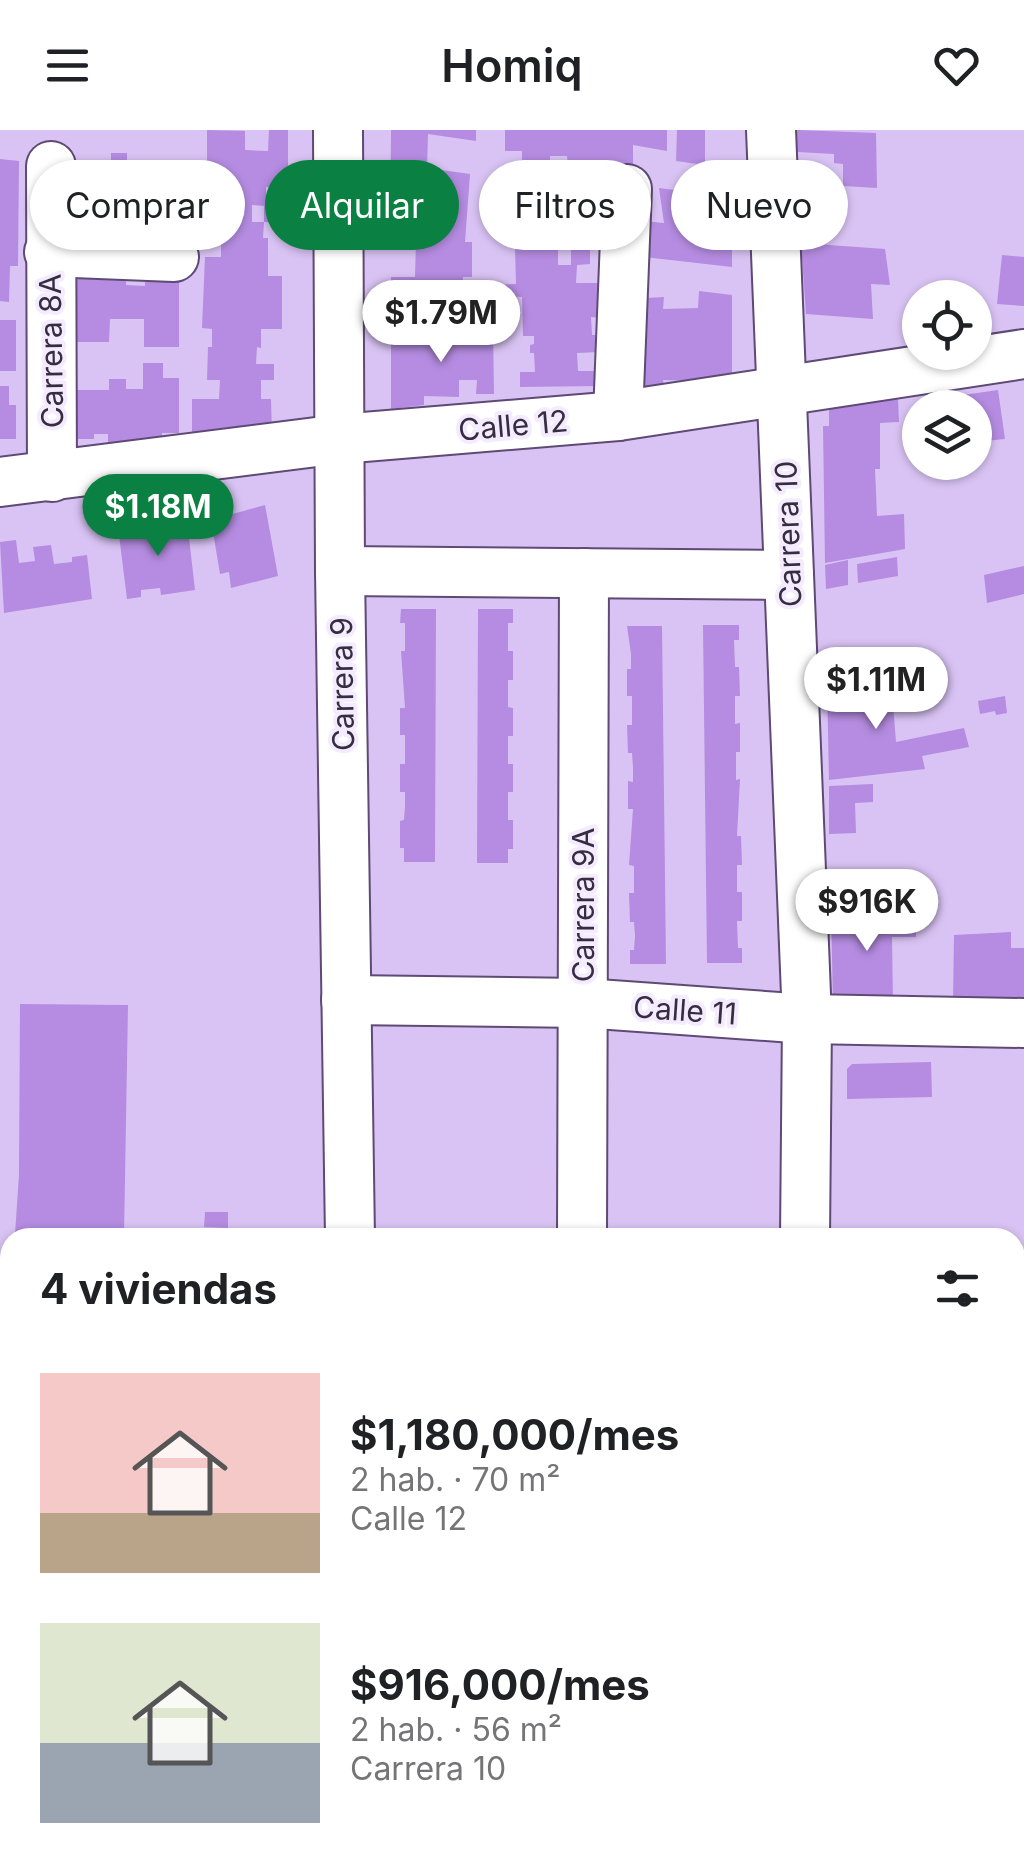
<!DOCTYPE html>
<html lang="es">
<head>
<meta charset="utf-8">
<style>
	:root { --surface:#fff; --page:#f6f6f6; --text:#202124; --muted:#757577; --accent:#0b8043 }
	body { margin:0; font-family:Inter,sans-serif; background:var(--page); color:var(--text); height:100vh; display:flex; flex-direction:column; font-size:38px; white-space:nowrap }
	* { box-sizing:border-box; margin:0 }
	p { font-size:32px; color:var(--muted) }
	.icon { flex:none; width:55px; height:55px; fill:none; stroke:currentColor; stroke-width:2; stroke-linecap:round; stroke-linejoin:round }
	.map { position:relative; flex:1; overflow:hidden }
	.drawer { position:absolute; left:0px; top:1098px; width:1025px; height:642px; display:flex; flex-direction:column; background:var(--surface); border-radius:30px 30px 0 0; box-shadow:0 2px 8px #0004 }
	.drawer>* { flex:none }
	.hud { position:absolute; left:30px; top:30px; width:965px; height:90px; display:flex; gap:20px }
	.controls { position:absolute; left:902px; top:150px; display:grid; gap:20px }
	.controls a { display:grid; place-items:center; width:90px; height:90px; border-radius:50%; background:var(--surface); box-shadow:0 2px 8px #0004; font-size:50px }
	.price { position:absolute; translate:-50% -85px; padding:0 22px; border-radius:35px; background:#fff; color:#222; font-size:32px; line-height:65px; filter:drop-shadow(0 2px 5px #0008) }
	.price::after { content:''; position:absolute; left:50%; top:60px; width:30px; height:22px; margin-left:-15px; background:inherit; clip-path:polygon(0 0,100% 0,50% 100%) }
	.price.on { background:var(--accent); color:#fff }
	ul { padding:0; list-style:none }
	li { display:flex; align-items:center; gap:30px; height:250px; padding:0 40px }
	li span { display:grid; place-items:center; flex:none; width:280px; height:200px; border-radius:0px; color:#555 }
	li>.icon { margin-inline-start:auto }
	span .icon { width:120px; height:120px; fill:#fffc; stroke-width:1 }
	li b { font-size:42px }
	h2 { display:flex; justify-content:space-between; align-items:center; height:120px; padding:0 40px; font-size:42px }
	.tag { padding:0 35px; border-radius:45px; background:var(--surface); box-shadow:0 2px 8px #0004; font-size:35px; line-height:90px }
	.tag.on { background:var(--accent); color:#fff }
	header { display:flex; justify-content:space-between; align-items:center; height:130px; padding:0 40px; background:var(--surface); font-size:45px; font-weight:600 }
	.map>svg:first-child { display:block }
	.building { fill:#b58ce1; fill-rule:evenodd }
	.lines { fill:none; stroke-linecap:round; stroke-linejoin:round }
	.minor-casing { stroke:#5e4a74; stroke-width:52 }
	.minor { stroke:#fff; stroke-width:48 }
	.labels { text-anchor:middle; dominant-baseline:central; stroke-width:8; stroke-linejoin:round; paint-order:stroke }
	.street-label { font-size:30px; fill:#362d41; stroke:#f4ebff }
</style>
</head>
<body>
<header><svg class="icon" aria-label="menu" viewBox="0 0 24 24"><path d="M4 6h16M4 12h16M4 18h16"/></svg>Homiq<svg class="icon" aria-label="heart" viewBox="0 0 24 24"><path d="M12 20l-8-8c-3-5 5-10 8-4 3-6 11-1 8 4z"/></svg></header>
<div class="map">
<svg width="1024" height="1739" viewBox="0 0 1024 1739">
	<rect width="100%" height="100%" fill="#d9c3f4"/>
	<!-- building -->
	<g class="building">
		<path d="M207 0 245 1V20L268 21 269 0H288V57H266V76L252 75V92H264L263 108H268V146H282V199H261V218L257 217 256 234H274V250H261V269H271L272 304 192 303V269H219L220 250H207L208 217H212V199L202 198 205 127H221V108H216V92L198 91V56H207Z"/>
		<path d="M391 0H476V11L428 4 427 38 470 44 465 112H472V147H463L462 164H455V182L391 181V147H415L416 112H390Z"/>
		<path d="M505 0H667V21L633 15V42L589 33V40L568 38 567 26H550V49L573 50V65H578L577 102H590V134L577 135 576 153H598L599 188 591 187 592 205H599V222L577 223 578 241H599V256L520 257V242H535L534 223H530V215L534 214V206H523L522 167 504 166V176H493V155L516 154 515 118H523V84L534 83V66H512L511 48H522V21H505ZM558 118H571V135H558Z"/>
		<path d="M677 0H705V35L676 31Z"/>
		<path d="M797 0 876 3 877 58 843 56V34L834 33V24L797 22Z"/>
		<path d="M111 23H127V42H165V33H180L179 102 164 101V87H127V101H111L76 110 77 30H111Z"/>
		<path d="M0 29 19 31 18 136H10L9 172 0 171Z"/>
		<path d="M659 58 704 64 708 117 732 120V137L644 127 643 91 664 93Z"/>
		<path d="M264 76H283L282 92H264Z"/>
		<path d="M801 113 885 119 890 155 871 154 873 189 806 184Z"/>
		<path d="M1002 125 1024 127V176L997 174Z"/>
		<path d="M76 138 126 146V155L145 156V140H179V217H144V189H110L109 212H75Z"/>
		<path d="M699 161 732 165V246L697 251 663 250 664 255 628 259V169L664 167 663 179 698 178Z"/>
		<rect x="0" y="190" width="16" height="51"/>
		<path d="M425 197 493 200 494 264H476L477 250H459V267L424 266V275L391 279V214H410V207H425Z"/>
		<path d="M143 233H163V248H179V303H162V308H143V326L108 330V304H94V309H75V260H109V249H126V259H143Z"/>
		<path d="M0 256H9V275H16V309H0Z"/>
		<path d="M998 260 1005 309 975 312V278H943L942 268Z"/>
		<path d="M898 269 899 292 880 293V339H875L877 386 904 384 905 419 825 433 823 296H829V279Z"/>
		<path d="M265 375 278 446 231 458 229 442 220 444 211 390Z"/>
		<path d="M187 390 195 460 161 465 160 458 141 460V467L127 469 119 405 139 402V395Z"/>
		<path d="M16 410 19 433 35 431 33 417 51 415 54 434 72 432V427L87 425 92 469 4 483 0 412Z"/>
		<path d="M897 427 898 446 858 453 857 434Z"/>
		<path d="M848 430V455L826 459 825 435Z"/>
		<path d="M1024 436V464L987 473 984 445Z"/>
		<path d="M401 479H436L435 732H404V718H400V691L404 690 405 676V662H400V634H405V605H400V578H405L401 521H405V493H400Z"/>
		<path d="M478 479H513V493H508V521H513V550H508V577L513 578V606H508V634H513V662H508V690H513V719H508V733H477Z"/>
		<path d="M703 495H739V510H734L735 537H739L740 566H735V594L740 593V622H736V650L740 649 737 706H741L742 735H737V762H742V791H737L738 818H742V833H707Z"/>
		<path d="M627 496H662L666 834H630V820H634L635 806 634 792H630L629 763H634V736L629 735 633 679H628V651L633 652V637L632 623H628L627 595H632V566H627V539H631V524Z"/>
		<path d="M867 545 868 579 874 578V568L893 564 892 554 918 550 919 569 893 574 896 612 964 598 969 617 922 626 925 639 829 650 827 552Z"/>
		<path d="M1005 566 1007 583 996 585 995 581 980 584 978 571Z"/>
		<path d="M873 654V672L855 673 856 703 829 704V656Z"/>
		<path d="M916 778V807H892L893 873 833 876 831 782Z"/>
		<path d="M1011 802V818H1024V867L953 870 954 805Z"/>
		<path d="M20 874 128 875 124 1106 15 1104 19 1045Z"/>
		<path d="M931 932 932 967 847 969V939L852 934Z"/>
		<path d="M205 1082H228V1098L204 1097Z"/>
		<path d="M899 1101 900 1108H852V1103Z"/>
		<path d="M1024 1343V1385H1015V1344Z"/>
		<path d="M10 1487V1527L0 1526V1488Z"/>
		<rect x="1015" y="1509" width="9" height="50"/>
		<path d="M10 1559V1577L0 1578V1560Z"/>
		<path d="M10 1647V1676L4 1677 3 1732H0V1648Z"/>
		<path d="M213 1730H302V1732L264 1739H177Z"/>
		<rect x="401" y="1730" width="107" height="9"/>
		<rect x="865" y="1730" width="79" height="9"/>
	</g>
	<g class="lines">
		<defs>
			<g id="minor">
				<path d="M338 0 340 441 350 1108"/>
				<path d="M771 0 807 889 805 1108"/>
				<path d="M51 36 52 347"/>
				<path d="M49 122 174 127"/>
				<path d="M618 286 627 59"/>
				<path d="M0 352 340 309 618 286 1024 224"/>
				<path d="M340 441 789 445"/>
				<path d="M346 870 583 873 807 889 1024 893"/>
				<path d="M582 1108 584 443"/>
				<path d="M1015 1403H1024"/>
				<path d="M0 1411H10"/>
				<path d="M1015 1446H1024"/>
				<path d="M0 1460H10"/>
				<path d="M349 1739V1730"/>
				<path d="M801 1739 802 1730"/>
			</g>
		</defs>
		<!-- minor casing -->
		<use href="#minor" class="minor-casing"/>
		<!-- minor -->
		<use href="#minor" class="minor"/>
	</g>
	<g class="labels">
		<!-- street labels -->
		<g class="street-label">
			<text transform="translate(51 221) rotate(-91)">Carrera 8A</text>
			<text transform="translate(513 295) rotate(-5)">Calle 12</text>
			<text transform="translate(788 404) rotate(-92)">Carrera 10</text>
			<text transform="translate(342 554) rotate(-91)">Carrera 9</text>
			<text transform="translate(583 775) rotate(-90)">Carrera 9A</text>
			<text transform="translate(685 880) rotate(4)">Calle 11</text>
		</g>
	</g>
</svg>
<div class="controls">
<a><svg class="icon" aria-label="locate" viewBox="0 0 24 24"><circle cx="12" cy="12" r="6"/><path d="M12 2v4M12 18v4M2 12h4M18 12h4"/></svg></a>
<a><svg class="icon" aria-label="layers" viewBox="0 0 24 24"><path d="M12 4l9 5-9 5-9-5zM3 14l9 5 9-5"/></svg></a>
</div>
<b class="price" style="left:441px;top:235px">$1.79M</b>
<b class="price on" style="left:158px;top:429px">$1.18M</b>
<b class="price" style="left:876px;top:602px">$1.11M</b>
<b class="price" style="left:867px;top:824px">$916K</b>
<div class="hud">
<a class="tag">Comprar</a>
<a class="tag on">Alquilar</a>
<a class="tag">Filtros</a>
<a class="tag">Nuevo</a>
</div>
<section class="drawer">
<h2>4 viviendas<svg class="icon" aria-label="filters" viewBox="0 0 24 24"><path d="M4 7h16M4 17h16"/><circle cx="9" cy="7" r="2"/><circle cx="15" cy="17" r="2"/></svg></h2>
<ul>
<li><span style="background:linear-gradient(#f6c9c9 70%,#b9a48a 0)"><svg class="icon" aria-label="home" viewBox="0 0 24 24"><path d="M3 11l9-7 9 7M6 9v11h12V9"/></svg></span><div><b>$1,180,000/mes</b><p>2 hab. · 70 m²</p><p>Calle 12</p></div></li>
<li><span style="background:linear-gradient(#dfe7d0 60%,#9aa5b1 0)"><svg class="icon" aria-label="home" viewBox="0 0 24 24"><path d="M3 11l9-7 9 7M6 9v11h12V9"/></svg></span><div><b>$916,000/mes</b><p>2 hab. · 56 m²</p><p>Carrera 10</p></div></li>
</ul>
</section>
</div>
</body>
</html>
